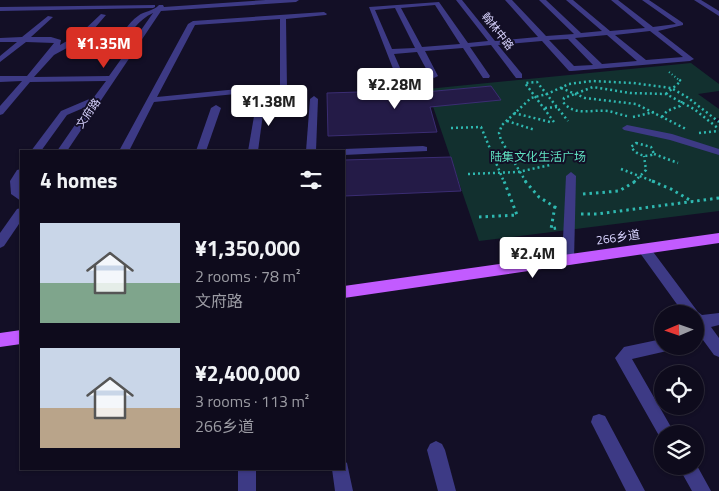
<!DOCTYPE html>
<html lang="en">
<head>
<meta charset="utf-8">
<style>
	:root { --surface:#0e0b1c; --page:#171425; --text:#f1f3f6; --muted:#9b9ba3; --line:#2e2b3b; --accent:#d93025 }
	body { margin:0; font-family:"Titillium Web","Noto Sans SC",sans-serif; background:var(--page); color:var(--text); height:100vh; display:flex; flex-direction:column; font-size:19px; white-space:nowrap }
	* { box-sizing:border-box; margin:0 }
	p { font-size:16px; color:var(--muted) }
	.icon { flex:none; width:28px; height:28px; fill:none; stroke:currentColor; stroke-width:2; stroke-linecap:round; stroke-linejoin:round }
	.map { position:relative; flex:1; overflow:hidden }
	.sheet { position:absolute; left:20px; top:150px; width:325px; height:320px; display:flex; flex-direction:column; background:var(--surface); border-radius:0px; box-shadow:0 1px 4px #0004,0 0 0 1px var(--line) }
	.sheet>* { flex:none }
	.needle { width:32px; rotate:268deg }
	.buttons { position:absolute; left:654px; top:305px; display:grid; gap:10px }
	.buttons a { display:grid; place-items:center; width:50px; height:50px; border-radius:50%; background:var(--surface); box-shadow:0 1px 4px #0004,0 0 0 1px var(--line); font-size:25px }
	.price { position:absolute; translate:-50% -42px; padding:0 11px; border-radius:5px; background:#fff; color:#222; font-size:16px; line-height:32px; filter:drop-shadow(0 1px 2px #0008) }
	.price::after { content:''; position:absolute; left:50%; top:30px; width:15px; height:11px; margin-left:-8px; background:inherit; clip-path:polygon(0 0,100% 0,50% 100%) }
	.price.current { background:var(--accent); color:#fff }
	ul { padding:0; list-style:none }
	li { display:flex; align-items:center; gap:15px; height:125px; padding:0 20px }
	li span { display:grid; place-items:center; flex:none; width:140px; height:100px; border-radius:0px; color:#555 }
	li>.icon { margin-inline-start:auto }
	span .icon { width:60px; height:60px; fill:#fffc; stroke-width:1 }
	li b { font-size:21px }
	h2 { display:flex; justify-content:space-between; align-items:center; height:60px; padding:0 20px; font-size:21px }
	.map>svg:first-child { display:block }
	.green { fill:#12302f }
	.building { fill:#241b47; stroke:#3b2d73 }
	.lines { fill:none; stroke-linecap:round; stroke-linejoin:round }
	.path-far2 { stroke:#2fb8b0; stroke-width:2; stroke-dasharray:1 2.5; stroke-linecap:butt }
	.path-far1 { stroke:#2fb8b0; stroke-width:2.5; stroke-dasharray:2 3; stroke-linecap:butt }
	.path { stroke:#2fb8b0; stroke-width:3; stroke-dasharray:2.5 4; stroke-linecap:butt }
	.minor { fill:#3d3a85; fill-rule:evenodd }
	.major { fill:#c25bff; fill-rule:evenodd }
	.labels { text-anchor:middle; dominant-baseline:central; stroke-width:4; stroke-linejoin:round; paint-order:stroke }
	.far-street-label { font-size:11px; fill:#d9d4ff; stroke:#130f26 }
	.park-label { font-size:12px; fill:#5fe0c0; stroke:#130f26 }
	.street-label { font-size:12px; fill:#d9d4ff; stroke:#130f26 }
</style>
</head>
<body>
<div class="map">
<svg width="719" height="491" viewBox="0 0 719 491">
	<rect width="100%" height="100%" fill="#130f26"/>
	<!-- green -->
	<path class="green" d="M691 63 719 84V91L698 94 719 109V118L713 119 719 124V211L479 241 427 89Z"/>
	<!-- building -->
	<g class="building">
		<path d="M491 86 501 100 430 107 437 132 328 136 327 93 424 90 425 92Z"/>
		<path d="M451 157 461 191 344 196V160Z"/>
	</g>
	<g class="lines">
		<!-- path-far2 -->
		<path class="path-far2" d="M669 72 679 80"/>
		<!-- path-far1 -->
		<g class="path-far1">
			<path d="M561 88 585 98 636 104 686 129"/>
			<path d="M666 94 681 81 677 78"/>
			<path d="M545 108 557 107"/>
			<path d="M514 113 550 122"/>
			<path d="M627 116C621 115 614 112 608 111 591 109 575 117 563 102L564 98 593 87 630 93 666 94 694 109 719 129"/>
			<path d="M633 117 654 112"/>
			<path d="M662 117 667 111 680 106 682 101"/>
			<path d="M507 121 535 130"/>
			<path d="M554 122 525 83 537 82 568 121"/>
			<path d="M451 128 481 127 504 182"/>
			<path d="M699 133 719 131"/>
			<path d="M636 143 651 147 654 154C645 158 637 155 631 147Z"/>
			<path d="M654 154 678 163"/>
			<path d="M621 169 655 182"/>
			<path d="M468 174 518 172 550 165"/>
			<path d="M526 182 501 140 499 133 502 125 531 98 547 94 569 84 592 81 633 83 671 88 687 97 719 122"/>
			<path d="M634 182 646 170 644 156"/>
		</g>
		<!-- path -->
		<g class="path">
			<path d="M525 181 539 197 558 209"/>
			<path d="M652 181 671 189 693 202"/>
			<path d="M583 194 619 191 636 181"/>
			<path d="M555 206 551 229 556 228"/>
			<path d="M581 214H597L719 198"/>
			<path d="M479 217 517 215 504 181"/>
		</g>
		<!-- minor -->
		<g class="minor">
			<path d="M266 0H299L296 2 161 11 67 151H57L88 106 67 115 41 151H31L61 111 94 97 106 81 30 82 3 114 0 115V106L22 81 0 82V76H27L54 43 26 42 0 62V56L17 42H0V38L22 37 48 16 53 17 31 37H51L61 40 60 45 81 33 101 14 106 15 87 37 54 55 34 77 109 76 124 55 115 45C122 35 128 23 138 16 144 11 154 11 159 5H163L164 7ZM153 13 127 50 123 45C131 32 138 20 153 13Z"/>
			<path d="M456 0H462L495 41 538 37 505 0H512L546 36 574 34 539 0H546L581 33 602 31 566 0H573L610 31 645 28 611 0H618L653 27 676 24 642 0H649L683 23V25L658 31 694 59 690 61 572 71H569L542 41 498 45 522 74V78H516L491 45 470 47 490 76 489 78H483L463 48 425 51 438 76 434 78 430 76 417 52 394 54 404 77 397 79 369 7 439 2 468 43 488 41ZM435 5 460 44 422 47 401 8ZM395 8 415 48 392 49 375 10ZM650 31 683 57 646 60 615 35ZM607 35 637 61 602 64 575 38ZM568 39 593 65 574 66 549 40Z"/>
			<path d="M694 0H701L719 11V16Z"/>
			<path d="M155 5V7L153 8 0 11V7Z"/>
			<path d="M324 12 327 14 326 15 286 19 287 89 154 102 129 151H119L188 24 193 21ZM280 19V85L157 97 195 25Z"/>
			<path d="M261 96 265 99 258 151H248L257 99Z"/>
			<path d="M314 96 318 99 316 151H306L310 99Z"/>
			<path d="M216 105 221 108 206 151H196L211 108Z"/>
			<path d="M627 125 672 134 719 149V155L670 140 624 130 622 128Z"/>
			<path d="M423 146 427 147V151L344 155V151H339L344 149Z"/>
			<path d="M21 169V201L11 194 10 181 17 170Z"/>
			<path d="M571 172 576 176 574 260 573 264 568 265 563 264 562 260 566 176Z"/>
			<path d="M21 208V221L4 246 0 248V233L17 209Z"/>
			<path d="M644 244 648 245 698 312 702 315 719 313V325L711 327 719 338V357L714 355 695 329V314H684L640 253 638 249 640 245Z"/>
			<path d="M662 339V346H669L667 351 632 359 675 434H662V441L615 358 624 347Z"/>
			<path d="M599 414 605 416 645 491H626L591 422 593 416Z"/>
			<path d="M436 441 442 444 445 450 456 491H438L427 450 430 444Z"/>
			<path d="M344 461 347 463 353 491H335L332 469H344Z"/>
			<path d="M695 462 711 491H692L678 466H695Z"/>
			<rect x="238" y="469" width="18" height="22"/>
		</g>
		<!-- major -->
		<g class="major">
			<path d="M719 233V243L344 298V286Z"/>
			<path d="M21 330V344L0 347V333Z"/>
		</g>
	</g>
	<g class="labels">
		<!-- far-street labels -->
		<g class="far-street-label">
			<text transform="translate(498 31) rotate(52)">翰林中路</text>
			<text transform="translate(88 113) rotate(-56)">文府路</text>
		</g>
		<!-- park labels -->
		<g class="park-label">
			<text x="538" y="156">陆集文化生活广场</text>
		</g>
		<!-- street labels -->
		<g class="street-label">
			<text transform="translate(618 237) rotate(-8)">266乡道</text>
		</g>
	</g>
</svg>
<div class="buttons">
<a><svg class="needle" viewBox="-14 -14 28 28"><path d="M0-13l5 13h-10z" fill="#e53935"/><path d="M0 13l5-13h-10z" fill="#9b9ba3"/></svg></a>
<a><svg class="icon" aria-label="locate" viewBox="0 0 24 24"><circle cx="12" cy="12" r="6"/><path d="M12 2v4M12 18v4M2 12h4M18 12h4"/></svg></a>
<a><svg class="icon" aria-label="layers" viewBox="0 0 24 24"><path d="M12 4l9 5-9 5-9-5zM3 14l9 5 9-5"/></svg></a>
</div>
<b class="price current" style="left:104px;top:69px">¥1.35M</b>
<b class="price" style="left:395px;top:110px">¥2.28M</b>
<b class="price" style="left:269px;top:127px">¥1.38M</b>
<b class="price" style="left:533px;top:279px">¥2.4M</b>
<section class="sheet">
<h2>4 homes<svg class="icon" aria-label="filters" viewBox="0 0 24 24"><path d="M4 7h16M4 17h16"/><circle cx="9" cy="7" r="2"/><circle cx="15" cy="17" r="2"/></svg></h2>
<ul>
<li><span style="background:linear-gradient(#c9d6e8 60%,#7fa58c 0)"><svg class="icon" aria-label="home" viewBox="0 0 24 24"><path d="M3 11l9-7 9 7M6 9v11h12V9"/></svg></span><div><b>¥1,350,000</b><p>2 rooms · 78 m²</p><p>文府路</p></div></li>
<li><span style="background:linear-gradient(#c9d6e8 60%,#b9a48a 0)"><svg class="icon" aria-label="home" viewBox="0 0 24 24"><path d="M3 11l9-7 9 7M6 9v11h12V9"/></svg></span><div><b>¥2,400,000</b><p>3 rooms · 113 m²</p><p>266乡道</p></div></li>
</ul>
</section>
</div>
</body>
</html>
